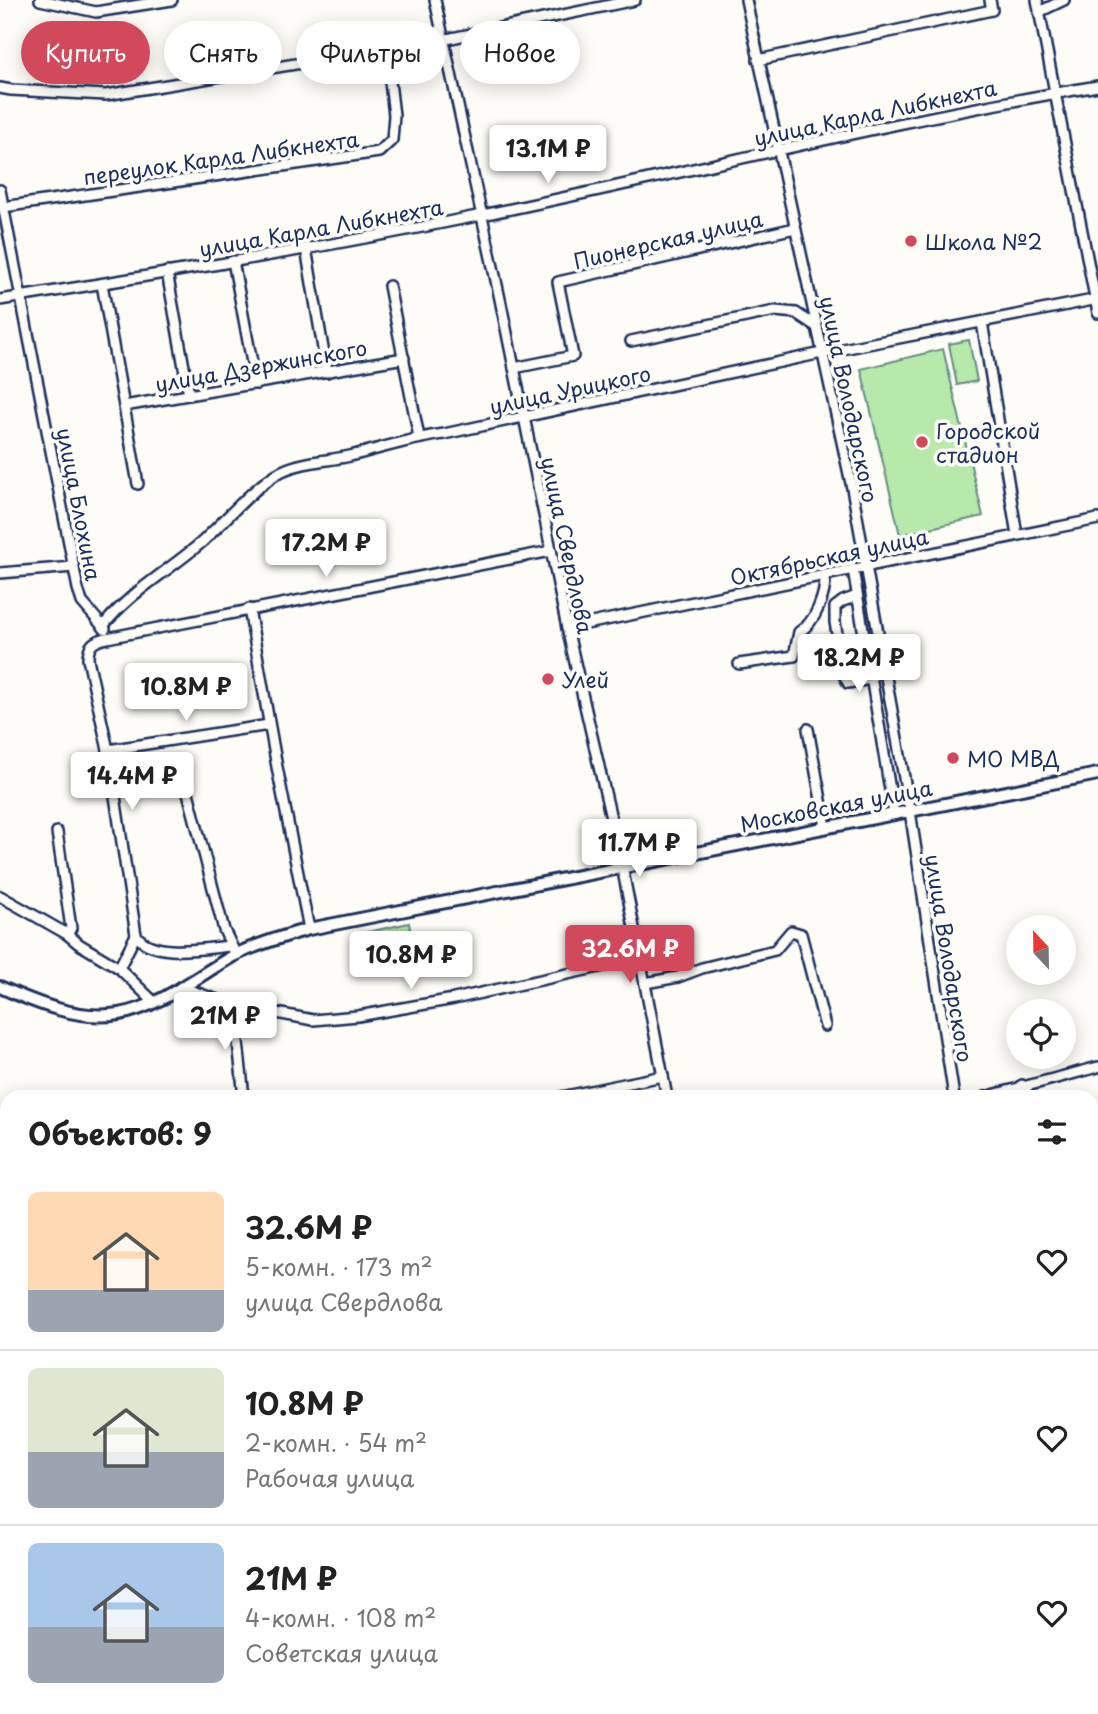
<!DOCTYPE html>
<html lang="ru">
<head>
<meta charset="utf-8">
<style>
	:root { --surface:#fff; --page:#f6f6f6; --text:#222; --muted:#767676; --line:#e0e0e0; --accent:#d1495b }
	body { margin:0; font-family:"Playpen Sans",sans-serif; background:var(--page); color:var(--text); height:100vh; display:flex; flex-direction:column; font-size:26px; white-space:nowrap }
	* { box-sizing:border-box; margin:0 }
	p { font-size:23px; color:var(--muted) }
	.icon { flex:none; width:38px; height:38px; fill:none; stroke:currentColor; stroke-width:2; stroke-linecap:round; stroke-linejoin:round }
	.map { position:relative; flex:1; overflow:hidden }
	.side { position:absolute; left:0px; top:1090px; width:1099px; height:625px; display:flex; flex-direction:column; background:var(--surface); border-radius:21px 21px 0 0; box-shadow:0 4px 18px #0003 }
	.side>* { flex:none }
	.hud { position:absolute; left:21px; top:21px; width:700px; height:63px; display:flex; gap:14px }
	.needle { width:46px; rotate:338deg }
	.buttons { position:absolute; left:1006px; top:915px; display:grid; gap:14px }
	.buttons a { display:grid; place-items:center; width:70px; height:70px; border-radius:50%; background:var(--surface); box-shadow:0 4px 18px #0003; font-size:35px }
	.price { position:absolute; translate:-50% -60px; padding:0 16px; border-radius:7px; background:#fff; color:#222; font-size:23px; line-height:46px; filter:drop-shadow(0 2px 4px #0008) }
	.price::after { content:''; position:absolute; left:50%; top:42px; width:21px; height:16px; margin-left:-10px; background:inherit; clip-path:polygon(0 0,100% 0,50% 100%) }
	.price.selected { background:var(--accent); color:#fff }
	ul { padding:0; list-style:none }
	li { display:flex; align-items:center; gap:21px; height:175px; padding:0 28px }
	li+li { border-top:2px solid var(--line) }
	li span { display:grid; place-items:center; flex:none; width:196px; height:140px; border-radius:10px; color:#555 }
	li>.icon { margin-inline-start:auto }
	span .icon { width:84px; height:84px; fill:#fffc; stroke-width:1 }
	li b { font-size:30px }
	h2 { display:flex; justify-content:space-between; align-items:center; height:84px; padding:0 28px; font-size:30px }
	.pill { padding:0 24px; border-radius:32px; background:var(--surface); box-shadow:0 4px 18px #0003; font-size:24px; line-height:63px }
	.pill.selected { background:var(--accent); color:#fff }
	.map>svg:first-child { display:block }
	.green { fill:#b6e9aa; stroke:#688c84; stroke-width:2 }
	.lines { fill:none; stroke-linecap:round; stroke-linejoin:round }
	.minor-casing { stroke:#1b2f5e; stroke-width:14 }
	.major-casing { stroke:#1b2f5e; stroke-width:16 }
	.minor { stroke:#fdfcf7; stroke-width:9 }
	.major { stroke:#fdfcf7; stroke-width:10 }
	.rail-casing { stroke:#1b2f5e; stroke-width:4.5 }
	.rail { stroke:#fdfcf7; stroke-width:2; stroke-dasharray:5; stroke-linecap:butt }
	.poi-dot { fill:#d1495b; stroke:#fdfcf7; stroke-width:2.5 }
	.labels { text-anchor:middle; dominant-baseline:central; stroke-width:7; stroke-linejoin:round; paint-order:stroke }
	.street-label { font-size:21px; fill:#1b2f5e; stroke:#fdfcf7 }
	.poi-label { font-size:21px; fill:#1b2f5e; stroke:#fdfcf7; text-anchor:start }
</style>
</head>
<body>
<div class="map">
<svg width="1098" height="1714" viewBox="0 0 1098 1714">
	<rect width="100%" height="100%" fill="#fdfcf7"/>
	<filter id="ink" filterUnits="userSpaceOnUse"><feTurbulence type="fractalNoise" baseFrequency=".0143" numOctaves="2"/><feDisplacementMap in="SourceGraphic" scale="14" xChannelSelector="R" yChannelSelector="G"/><feConvolveMatrix kernelMatrix="1 2 1 2 8 2 1 2 1" color-interpolation-filters="sRGB"/></filter>
	<g filter="url(#ink)">
		<!-- green -->
		<g class="green">
			<path d="M969 340 977 381 957 385 949 344Z"/>
			<path d="M943 349 983 516 900 535 861 369Z"/>
			<path d="M409 923 414 952 363 962 359 934Z"/>
		</g>
		<g class="lines">
			<defs>
				<g id="minor">
					<path d="M40 0 96 12 172 0"/>
					<path d="M435 0 500 299 567 628 622 866 667 1097"/>
					<path d="M746 0 852 488 910 811 954 1097"/>
					<path d="M1037 0 1098 313"/>
					<path d="M1039 12 1064 0"/>
					<path d="M758 60 992 10 990 0"/>
					<path d="M0 88 11 90 106 95 442 40 635 0"/>
					<path d="M0 190 78 589 82 602 105 629"/>
					<path d="M3 207 379 152 392 140 394 115 386 49"/>
					<path d="M306 248 327 372"/>
					<path d="M233 261 256 384"/>
					<path d="M167 272 189 395"/>
					<path d="M102 284 138 484"/>
					<path d="M389 286 419 437"/>
					<path d="M0 300C161 274 322 248 482 215 687 173 891 120 1098 86"/>
					<path d="M982 322 1017 535"/>
					<path d="M631 341 775 311 796 313 817 327"/>
					<path d="M514 368 573 356 558 282 795 228"/>
					<path d="M124 406 404 358"/>
					<path d="M853 569 894 814"/>
					<path d="M0 573 74 567"/>
					<path d="M857 596 843 601 835 607V622L844 675 848 683 871 679"/>
					<path d="M249 609 277 767 309 929"/>
					<path d="M104 625C130 592 170 570 202 542 225 521 255 485 282 471 303 461 328 461 350 456 382 448 412 438 444 434L822 353 1098 299"/>
					<path d="M567 628 1098 519"/>
					<path d="M739 664 794 656 799 632C816 622 826 594 825 575"/>
					<path d="M808 729 826 827"/>
					<path d="M108 750 269 725"/>
					<path d="M186 785 224 930 236 955"/>
					<path d="M57 832 71 928 67 934"/>
					<path d="M0 896 67 934 79 944 119 968 154 1002"/>
					<path d="M136 935C153 959 205 948 231 946"/>
					<path d="M119 968 136 935 108 750 88 659C88 644 94 641 107 638L551 551"/>
					<path d="M645 983 678 977 702 968 775 950 791 931 801 934 825 1026"/>
					<path d="M181 987 229 1004 313 1020 358 1016 454 999 640 958"/>
					<path d="M234 1005 244 1097"/>
					<path d="M1022 1085 1029 1097"/>
					<path d="M561 1097 663 1076"/>
					<path d="M985 1097 1098 1067"/>
					<path d="M0 1157 7 1161"/>
					<path d="M1092 1208 1098 1219"/>
					<path d="M0 1278 7 1284"/>
					<path d="M0 1435 7 1426"/>
					<path d="M0 1583 7 1592"/>
					<path d="M89 1708 93 1714"/>
					<path d="M250 1708 253 1714"/>
					<path d="M344 1708 347 1714"/>
					<path d="M403 1714V1708"/>
					<path d="M875 1714 880 1708"/>
					<path d="M1074 1714 1098 1708"/>
				</g>
				<path id="major" d="M0 987C36 1003 79 1021 119 1014 158 1008 199 975 233 956 257 944 284 936 309 929L1098 774"/>
			</defs>
			<!-- minor casing -->
			<use href="#minor" class="minor-casing"/>
			<!-- major casing -->
			<use href="#major" class="major-casing"/>
			<!-- minor -->
			<use href="#minor" class="minor"/>
			<!-- major -->
			<use href="#major" class="major"/>
			<defs>
				<path id="rail" d="M803 1714 820 1709 865 1714"/>
			</defs>
			<!-- rail casing -->
			<use href="#rail" class="rail-casing"/>
			<!-- rail -->
			<use href="#rail" class="rail"/>
		</g>
	</g>
	<!-- markers -->
	<g class="poi-dot">
		<circle cx="911" cy="241" r="7"/>
		<circle cx="922" cy="442" r="7"/>
		<circle cx="548" cy="679" r="7"/>
		<circle cx="953" cy="758" r="7"/>
	</g>
	<g class="labels">
		<!-- street labels -->
		<g class="street-label">
			<text transform="translate(875 112) rotate(-12)">улица Карла Либкнехта</text>
			<text transform="translate(221 157) rotate(-8)">переулок Карла Либкнехта</text>
			<text transform="translate(321 227) rotate(-10)">улица Карла Либкнехта</text>
			<text transform="translate(668 239) rotate(-13)">Пионерская улица</text>
			<text transform="translate(261 365) rotate(-10)">улица Дзержинского</text>
			<text transform="translate(570 389) rotate(-12)">улица Урицкого</text>
			<text transform="translate(850 399) rotate(78)">улица Володарского</text>
			<text transform="translate(80 504) rotate(79)">улица Блохина</text>
			<text transform="translate(568 545) rotate(78)">улица Свердлова</text>
			<text transform="translate(829 556) rotate(-12)">Октябрьская улица</text>
			<text transform="translate(836 805) rotate(-11)">Московская улица</text>
			<text transform="translate(950 958) rotate(81)">улица Володарского</text>
		</g>
		<!-- poi labels -->
		<g class="poi-label">
			<text x="925" y="241">Школа №2</text>
			<text x="936" y="430">Городской<tspan x="936" dy="24">стадион</tspan></text>
			<text x="562" y="679">Улей</text>
			<text x="967" y="758">МО МВД</text>
		</g>
	</g>
</svg>
<div class="buttons">
<a><svg class="needle" viewBox="-14 -14 28 28"><path d="M0-13l5 13h-10z" fill="#e53935"/><path d="M0 13l5-13h-10z" fill="#767676"/></svg></a>
<a><svg class="icon" aria-label="locate" viewBox="0 0 24 24"><circle cx="12" cy="12" r="6"/><path d="M12 2v4M12 18v4M2 12h4M18 12h4"/></svg></a>
</div>
<b class="price" style="left:548px;top:185px">13.1M ₽</b>
<b class="price" style="left:326px;top:579px">17.2M ₽</b>
<b class="price" style="left:859px;top:694px">18.2M ₽</b>
<b class="price" style="left:186px;top:723px">10.8M ₽</b>
<b class="price" style="left:132px;top:812px">14.4M ₽</b>
<b class="price" style="left:639px;top:879px">11.7M ₽</b>
<b class="price selected" style="left:630px;top:985px">32.6M ₽</b>
<b class="price" style="left:411px;top:991px">10.8M ₽</b>
<b class="price" style="left:225px;top:1052px">21M ₽</b>
<div class="hud">
<a class="pill selected">Купить</a>
<a class="pill">Снять</a>
<a class="pill">Фильтры</a>
<a class="pill">Новое</a>
</div>
<section class="side">
<h2>Объектов: 9<svg class="icon" aria-label="filters" viewBox="0 0 24 24"><path d="M4 7h16M4 17h16"/><circle cx="9" cy="7" r="2"/><circle cx="15" cy="17" r="2"/></svg></h2>
<ul>
<li><span style="background:linear-gradient(#ffd9b3 70%,#9aa5b1 0)"><svg class="icon" aria-label="home" viewBox="0 0 24 24"><path d="M3 11l9-7 9 7M6 9v11h12V9"/></svg></span><div><b>32.6M ₽</b><p>5-комн. · 173 m²</p><p>улица Свердлова</p></div><svg class="icon" aria-label="heart" viewBox="0 0 24 24"><path d="M12 20l-8-8c-3-5 5-10 8-4 3-6 11-1 8 4z"/></svg></li>
<li><span style="background:linear-gradient(#dfe7d0 60%,#9aa5b1 0)"><svg class="icon" aria-label="home" viewBox="0 0 24 24"><path d="M3 11l9-7 9 7M6 9v11h12V9"/></svg></span><div><b>10.8M ₽</b><p>2-комн. · 54 m²</p><p>Рабочая улица</p></div><svg class="icon" aria-label="heart" viewBox="0 0 24 24"><path d="M12 20l-8-8c-3-5 5-10 8-4 3-6 11-1 8 4z"/></svg></li>
<li><span style="background:linear-gradient(#a9c7e8 60%,#9aa5b1 0)"><svg class="icon" aria-label="home" viewBox="0 0 24 24"><path d="M3 11l9-7 9 7M6 9v11h12V9"/></svg></span><div><b>21M ₽</b><p>4-комн. · 108 m²</p><p>Советская улица</p></div><svg class="icon" aria-label="heart" viewBox="0 0 24 24"><path d="M12 20l-8-8c-3-5 5-10 8-4 3-6 11-1 8 4z"/></svg></li>
</ul>
</section>
</div>
</body>
</html>
